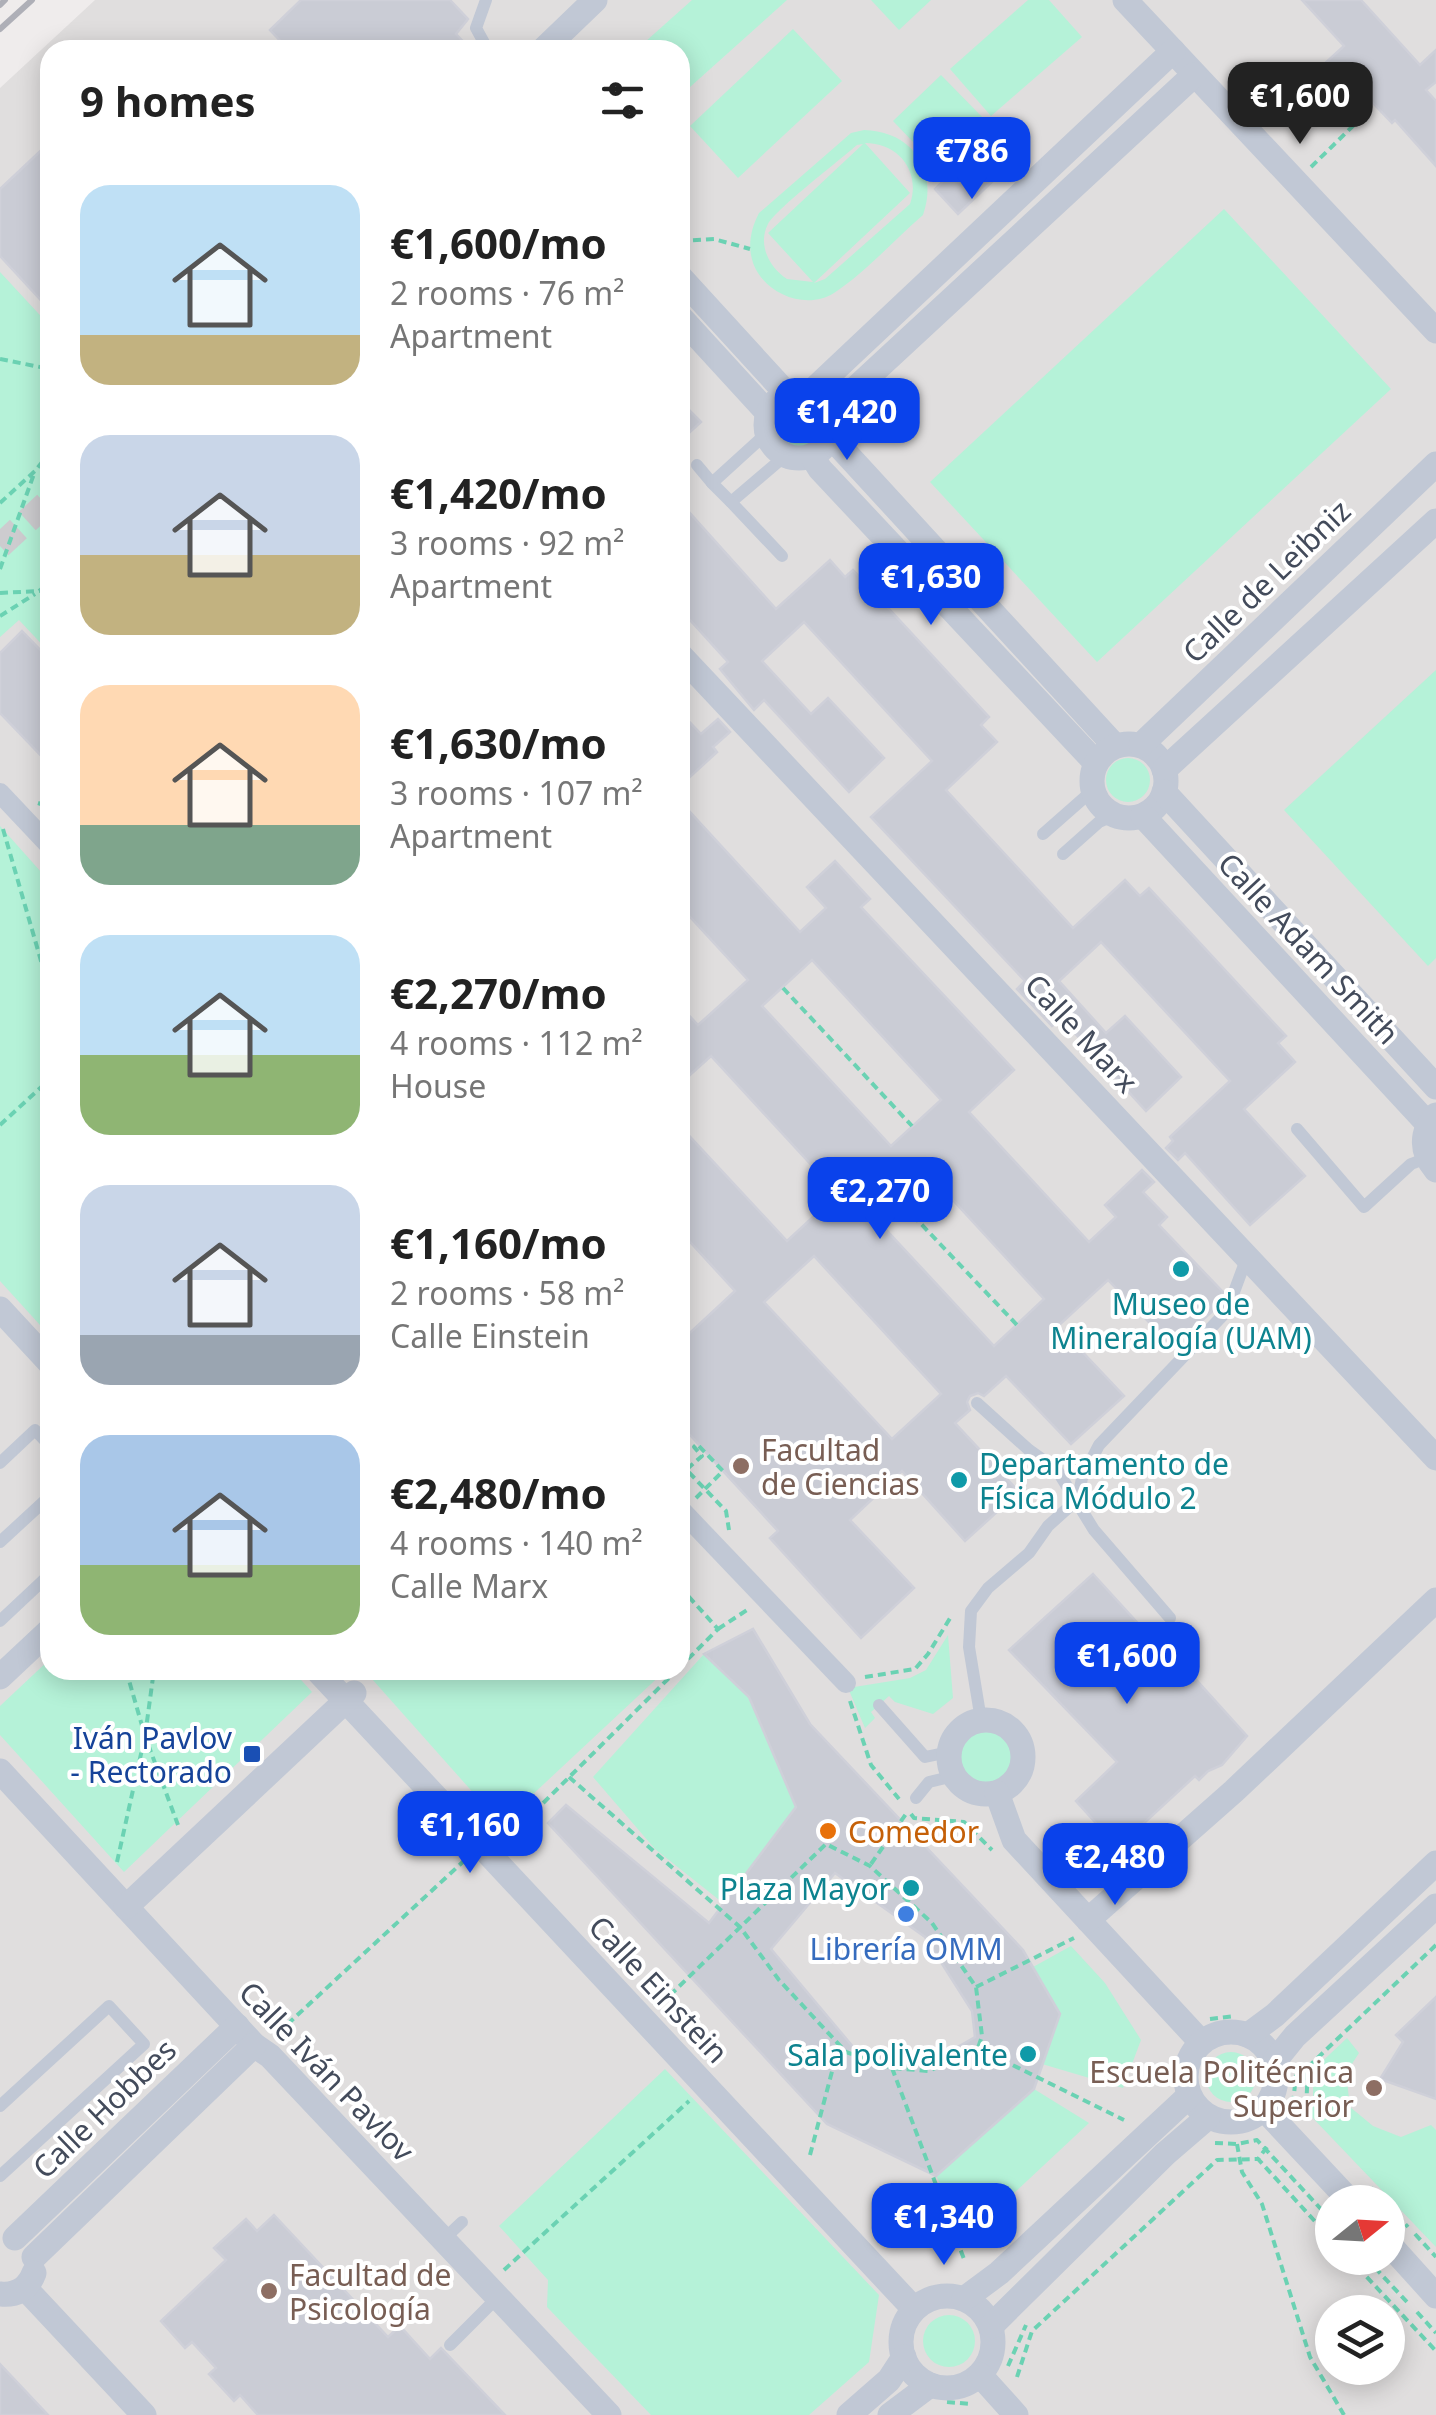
<!DOCTYPE html>
<html lang="en">
<head>
<meta charset="utf-8">
<style>
	:root { --surface:#fff; --page:#f6f6f6; --text:#222; --muted:#767676; --accent:#0a42eb }
	body { margin:0; font-family:"Noto Sans",sans-serif; background:var(--page); color:var(--text); height:100vh; display:flex; flex-direction:column; font-size:38px; white-space:nowrap }
	* { box-sizing:border-box; margin:0 }
	p { font-size:32px; color:var(--muted) }
	.icon { flex:none; width:55px; height:55px; fill:none; stroke:currentColor; stroke-width:2; stroke-linecap:round; stroke-linejoin:round }
	.map { position:relative; flex:1; overflow:hidden }
	.sheet { position:absolute; left:40px; top:40px; width:650px; height:1640px; display:flex; flex-direction:column; background:var(--surface); border-radius:30px; box-shadow:0 5px 25px #0003 }
	.sheet>* { flex:none }
	.needle { width:65px; rotate:72deg }
	.tools { position:absolute; left:1315px; top:2185px; display:grid; gap:20px }
	.tools a { display:grid; place-items:center; width:90px; height:90px; border-radius:50%; background:var(--surface); box-shadow:0 5px 25px #0003; font-size:50px }
	.price { position:absolute; translate:-50% -85px; padding:0 22px; border-radius:20px; background:var(--accent); color:#fff; font-size:32px; line-height:65px; filter:drop-shadow(0 2px 5px #0008) }
	.price::after { content:''; position:absolute; left:50%; top:60px; width:30px; height:22px; margin-left:-15px; background:inherit; clip-path:polygon(0 0,100% 0,50% 100%) }
	.price.active { background:#222; color:#fff }
	ul { padding:0; list-style:none }
	li { display:flex; align-items:center; gap:30px; height:250px; padding:0 40px }
	li span { display:grid; place-items:center; flex:none; width:280px; height:200px; border-radius:30px; color:#555 }
	li>.icon { margin-inline-start:auto }
	span .icon { width:120px; height:120px; fill:#fffc; stroke-width:1 }
	li b { font-size:42px }
	h2 { display:flex; justify-content:space-between; align-items:center; height:120px; padding:0 40px; font-size:42px }
	.map>svg:first-child { display:block }
	.education { fill:#e0dede; fill-rule:evenodd }
	.green { fill:#b5f2d8; fill-rule:evenodd }
	.building { fill:#caccd5; stroke:#cfd0d9; stroke-width:2.5; fill-rule:evenodd }
	.lines { fill:none; stroke-linecap:round; stroke-linejoin:round }
	.minor-tunnel { stroke:#cdcccf; stroke-width:25; stroke-dasharray:25 12; stroke-linecap:butt }
	.path { stroke:#6bd2b3; stroke-width:4; stroke-dasharray:8 5; stroke-linecap:butt }
	.service { stroke:#c1c8d5; stroke-width:12 }
	.pedestrian { stroke:#c1c8d5; stroke-width:20 }
	.minor { stroke:#c1c8d5; stroke-width:25 }
	.rail { stroke:#aeafb7; stroke-width:6 }
	.culture-dot { fill:#0f9aa8; stroke:#fff; stroke-width:4 }
	.education-dot { fill:#8d6e63; stroke:#fff; stroke-width:4 }
	.transit-dot { fill:#1a4fb4; stroke:#fff; stroke-width:4 }
	.food-dot { fill:#e8710a; stroke:#fff; stroke-width:4 }
	.shop-dot { fill:#3f7fe0; stroke:#fff; stroke-width:4 }
	.labels { text-anchor:middle; dominant-baseline:central; stroke-width:8; stroke-linejoin:round; paint-order:stroke }
	.street-label { font-size:30px; fill:#434b5b; stroke:#fff }
	.culture-label { font-size:30px; fill:#0d838f; stroke:#fff; text-anchor:end }
	.education-label { font-size:30px; fill:#785e54; stroke:#fff; text-anchor:start }
	.transit-label { font-size:30px; fill:#164399; stroke:#fff; text-anchor:end }
	.food-label { font-size:30px; fill:#c56008; stroke:#fff; text-anchor:start }
	.shop-label { font-size:30px; fill:#366cbe; stroke:#fff }
</style>
</head>
<body>
<div class="map">
<svg width="1436" height="2415" viewBox="0 0 1436 2415">
	<rect width="100%" height="100%" fill="#efecec"/>
	<!-- education -->
	<path class="education" d="M95 0H1436V2415H0V88ZM50 50H680V1670H50ZM1332 2202H1388V2258H1332ZM1332 2312H1388V2368H1332Z"/>
	<!-- green -->
	<g class="green">
		<path d="M692 0H787L680 96V50H636Z"/>
		<path d="M871 0H931L899 30Z"/>
		<path d="M1028 0H1049L1082 37 991 116 950 69Z"/>
		<path d="M793 29 842 81 738 178 690 126Z"/>
		<path d="M941 75 986 121 938 168 893 121Z"/>
		<path d="M864 130C911 131 939 169 923 215 894 240 866 272 834 293 809 309 773 297 758 273 746 254 749 232 759 213L851 133ZM865 143C899 143 921 172 910 204L825 279 814 283 910 193ZM863 144 768 233 813 282 787 279C770 268 757 245 768 224 777 208 839 161 857 145Z"/>
		<path d="M1224 209 1391 389 1097 662 930 482Z"/>
		<path d="M0 272 50 326V653L19 620 0 637Z"/>
		<circle cx="798" cy="425" r="22"/>
		<path d="M1436 670V958L1428 966 1284 810Z"/>
		<circle cx="1128" cy="780" r="22"/>
		<path d="M0 826 50 882V1336L0 1281Z"/>
		<path d="M948 1635 953 1698 933 1714 895 1702 889 1696 871 1712 875 1718 865 1728 848 1688 910 1678 926 1670Z"/>
		<path d="M704 1654 749 1697 796 1807 723 1903 655 1849 593 1777Z"/>
		<path d="M50 1659V1670L293 1671 312 1692 124 1872 0 1735V1706Z"/>
		<path d="M364 1670H666L501 1824Z"/>
		<circle cx="985" cy="1758" r="27"/>
		<path d="M1071 1946 1105 1983 1141 2040 1123 2088 1042 2064 1060 2014 1033 1967Z"/>
		<path d="M1347 2038 1359 2053 1346 2073 1350 2107 1373 2126 1401 2137 1431 2125 1436 2130V2247L1309 2114 1313 2106V2070Z"/>
		<circle cx="1231" cy="2077" r="25"/>
		<path d="M665 2069 879 2295 869 2362 809 2415H651L547 2307 548 2280 499 2226Z"/>
		<path d="M1034 2089 1089 2123 969 2235 936 2176Z"/>
		<circle cx="949" cy="2341" r="26"/>
	</g>
	<!-- building -->
	<g class="building">
		<path d="M301 0H450L468 19 456 34 471 50H289L270 30Z"/>
		<path d="M1302 0H1361L1420 65 1436 50V82L1426 90 1436 101V166L1395 120 1392 123 1370 100 1361 108 1323 65 1344 46Z"/>
		<path d="M993 134 1016 159 958 214 935 189Z"/>
		<path d="M50 142V310L0 256V189Z"/>
		<path d="M680 401 701 422 680 441Z"/>
		<path d="M680 502 776 609 830 560 845 577 853 570 989 717 981 725 997 742 946 790 1073 928 1125 880 1140 896 1149 888 1286 1036 1278 1043 1295 1062 1244 1109 1305 1176 1250 1225 1185 1153 1178 1160 1166 1148 1173 1141 1170 1137 1230 1081 1101 942 1059 981 1106 1033 1125 1016 1181 1077 1146 1111 1061 1018 1052 1026 1017 989 1025 981 871 817 932 761 804 622 762 661 811 714 828 698 884 758 849 792 764 700 754 710 720 669 728 662 680 609Z"/>
		<path d="M22 631 50 660V765L0 713V653Z"/>
		<path d="M680 712 701 734 718 719 730 732 713 747 717 752 680 786Z"/>
		<path d="M680 801 800 932 826 908 807 887 835 861 870 899 861 907 1014 1070 969 1112 1089 1242 1116 1217 1105 1205 1142 1170 1154 1182 1143 1192 1167 1217 1159 1225 1223 1292 1218 1306 1173 1347 1108 1280 1058 1326 1124 1396 1071 1444 1006 1376 984 1396 978 1393 970 1396 967 1402 970 1410 955 1423 1019 1492 965 1541 902 1471 850 1520 914 1588 861 1638 770 1538 778 1531 680 1424V1342L735 1291 680 1231V1126L787 1241 838 1194 711 1056 680 1084V1006L698 1025 748 980 680 906ZM812 960 941 1100 891 1146 762 1006ZM916 1160 1044 1299 994 1346 865 1207ZM814 1256 941 1394 892 1439 764 1302Z"/>
		<path d="M1093 1574 1177 1666 1181 1663 1247 1736 1222 1765 1208 1771 1199 1780 1195 1776 1144 1823 1148 1827 1122 1852 1076 1801 1117 1762 1009 1650Z"/>
		<path d="M753 1629 810 1724 1023 1950 1060 2014 1034 2089 936 2176 827 2124 548 1823 566 1805 709 1923 796 1807 749 1697 704 1654ZM835 1873 925 1937 972 2011 975 2037 928 2064 854 2048 771 1949Z"/>
		<path d="M1436 1997V2099L1380 2079 1403 2042 1396 2035Z"/>
		<path d="M274 2215 388 2337 400 2326 430 2359 441 2348 505 2415H258L240 2395 234 2401 209 2374 216 2368 192 2342 185 2348 161 2321 226 2260 214 2248 246 2219 257 2231Z"/>
		<path d="M0 2364 48 2415H0Z"/>
	</g>
	<g class="lines">
		<!-- minor-tunnel -->
		<path class="minor-tunnel" d="M0 546 50 500"/>
		<!-- path -->
		<g class="path">
			<path d="M1311 167 1357 122"/>
			<path d="M680 241 714 239 750 249"/>
			<path d="M0 359 50 369"/>
			<path d="M0 503 35 471 50 452"/>
			<path d="M0 569 35 471"/>
			<path d="M0 593 39 591 50 582"/>
			<path d="M0 616 35 594"/>
			<path d="M38 803 50 807"/>
			<path d="M3 829 50 992"/>
			<path d="M783 988 912 1126"/>
			<path d="M0 1125 50 1079"/>
			<path d="M886 1187 1017 1325"/>
			<path d="M680 1463 726 1511 729 1530"/>
			<path d="M687 1469 702 1456 694 1447 697 1444 723 1471 696 1498"/>
			<path d="M680 1587 718 1629 680 1667"/>
			<path d="M718 1629 747 1610"/>
			<path d="M126 1670 145 1736 178 1825"/>
			<path d="M865 1677 915 1669 928 1654 952 1615"/>
			<path d="M850 1701 871 1765 899 1799"/>
			<path d="M569 1777 740 1927 779 1980 846 2052 892 2068 929 2071 978 2048 982 2036 976 1987 932 1923 870 1866 826 1844 663 2002"/>
			<path d="M911 1814 914 1818 964 1822 992 1850"/>
			<path d="M504 1835 512 1834 677 1670"/>
			<path d="M117 1862 145 1736 154 1670"/>
			<path d="M871 1864 908 1811"/>
			<path d="M976 1987 1074 1938"/>
			<path d="M1210 2019 1235 2016"/>
			<path d="M278 2033 466 1859"/>
			<path d="M978 2048 1124 2120"/>
			<path d="M892 2068 964 2259"/>
			<path d="M1293 2104 1296 2075"/>
			<path d="M1299 2116 1306 2110 1308 2067 1436 1945"/>
			<path d="M1215 2143 1237 2144 1257 2140 1332 2221"/>
			<path d="M1237 2144 1242 2172 1262 2204 1310 2357 1344 2415"/>
			<path d="M1267 2147 1258 2159 1332 2240"/>
			<path d="M810 2155 839 2045"/>
			<path d="M1371 2188 1385 2202"/>
			<path d="M1388 2205 1408 2227"/>
			<path d="M1415 2234 1436 2257"/>
			<path d="M1349 2258 1436 2351"/>
			<path d="M1366 2258 1407 2302"/>
			<path d="M504 2270 689 2101"/>
			<path d="M1417 2312 1436 2333"/>
			<path d="M1008 2366 1026 2325"/>
			<path d="M1017 2377 1032 2331 1217 2160 1258 2159"/>
			<path d="M947 2402 972 2404"/>
		</g>
		<!-- service -->
		<g class="service">
			<path d="M486 0 476 28 488 50"/>
			<path d="M767 433 712 483 731 502 785 456"/>
			<path d="M697 465 712 483"/>
			<path d="M731 502 782 556"/>
			<path d="M1043 834 1093 790"/>
			<path d="M1063 854 1099 822 1115 815"/>
			<path d="M1297 1129 1364 1207 1411 1164 1427 1158"/>
			<path d="M977 1403 1029 1450 1057 1470 1094 1530 1170 1618"/>
			<path d="M0 1463 35 1430 50 1446"/>
			<path d="M0 1542 50 1496"/>
			<path d="M0 1621 50 1574"/>
			<path d="M879 1705 925 1757 949 1752"/>
			<path d="M981 1720 969 1647 971 1611 988 1588 1029 1553 1048 1526 1078 1499 1082 1478 1099 1445 1227 1311 1247 1257"/>
			<path d="M916 1798 929 1782 954 1776"/>
			<path d="M0 2106 109 2006 144 2044 0 2176"/>
			<path d="M444 2239 462 2222"/>
			<path d="M450 2345 499 2296"/>
		</g>
		<!-- pedestrian -->
		<g class="pedestrian">
			<path d="M0 793 50 846"/>
			<path d="M680 1509 846 1683"/>
		</g>
		<!-- minor -->
		<g class="minor">
			<path d="M1125 0 1436 331"/>
			<path d="M543 50 595 0"/>
			<path d="M680 277 787 394"/>
			<path d="M680 317 768 413"/>
			<circle cx="799" cy="425" r="33"/>
			<path d="M810 393 1173 51"/>
			<path d="M830 412 1194 75"/>
			<path d="M831 437 1115 746"/>
			<path d="M812 456 820 469 1096 763"/>
			<path d="M680 655 1436 1458"/>
			<circle cx="1129" cy="781" r="37"/>
			<path d="M1141 745 1436 464"/>
			<path d="M1164 770 1436 521"/>
			<path d="M1164 792 1436 1087"/>
			<path d="M1143 816 1428 1124"/>
			<path d="M1436 1115C1420 1133 1421 1152 1436 1170"/>
			<path d="M0 1309 50 1363"/>
			<path d="M317 1670 914 2309"/>
			<path d="M0 1677 50 1630"/>
			<circle cx="986" cy="1757" r="37"/>
			<path d="M0 1771 254 2045 270 2056 609 2415"/>
			<path d="M997 1793 1014 1840 1201 2042"/>
			<path d="M126 1907 354 1693"/>
			<path d="M1088 1920 1234 1791 1436 1600"/>
			<circle cx="1231" cy="2077" r="45"/>
			<path d="M1248 2035 1275 2015 1436 1863"/>
			<path d="M1274 2062 1295 2036 1436 1906"/>
			<path d="M1264 2109 1351 2202"/>
			<path d="M15 2238 237 2026"/>
			<path d="M1388 2243 1436 2296"/>
			<path d="M34 2257 254 2045"/>
			<path d="M25 2288 144 2415"/>
			<path d="M0 2294C16 2296 28 2289 34 2273"/>
			<circle cx="947" cy="2342" r="46"/>
			<path d="M964 2299 999 2273 1189 2096"/>
			<path d="M991 2326 1165 2154 1208 2117"/>
			<path d="M980 2375 1016 2415"/>
			<path d="M849 2415 889 2380 904 2357"/>
			<path d="M890 2415 930 2385"/>
		</g>
		<!-- rail -->
		<g class="rail">
			<path d="M0 5 5 0"/>
			<path d="M0 29 32 0"/>
		</g>
	</g>
	<!-- markers -->
	<g class="culture-dot">
		<circle cx="1181" cy="1269" r="10"/>
		<circle cx="959" cy="1480" r="10"/>
		<circle cx="911" cy="1888" r="10"/>
		<circle cx="1028" cy="2054" r="10"/>
	</g>
	<g class="education-dot">
		<circle cx="741" cy="1466" r="10"/>
		<circle cx="1374" cy="2088" r="10"/>
		<circle cx="269" cy="2291" r="10"/>
	</g>
	<rect class="transit-dot" x="242" y="1744" width="20" height="20" rx="5"/>
	<circle class="food-dot" cx="828" cy="1831" r="10"/>
	<circle class="shop-dot" cx="906" cy="1914" r="10"/>
	<g class="labels">
		<!-- street labels -->
		<g class="street-label">
			<text transform="translate(1266 581) rotate(-44)">Calle de Leibniz</text>
			<text transform="translate(1309 948) rotate(47)">Calle Adam Smith</text>
			<text transform="translate(1082 1033) rotate(47)">Calle Marx</text>
			<text transform="translate(659 1989) rotate(47)">Calle Einstein</text>
			<text transform="translate(327 2071) rotate(46)">Calle Iván Pavlov</text>
			<text transform="translate(104 2108) rotate(-44)">Calle Hobbes</text>
		</g>
		<!-- culture labels -->
		<g class="culture-label">
			<text x="1181" y="1303" text-anchor="middle">Museo de<tspan x="1181" dy="34">Mineralogía (UAM)</tspan></text>
			<text x="979" y="1463" text-anchor="start">Departamento de<tspan x="979" dy="34">Física Módulo 2</tspan></text>
			<text x="891" y="1888">Plaza Mayor</text>
			<text x="1008" y="2054">Sala polivalente</text>
		</g>
		<!-- education labels -->
		<g class="education-label">
			<text x="761" y="1449">Facultad<tspan x="761" dy="34">de Ciencias</tspan></text>
			<text x="1354" y="2071" text-anchor="end">Escuela Politécnica<tspan x="1354" dy="34">Superior</tspan></text>
			<text x="289" y="2274">Facultad de<tspan x="289" dy="34">Psicología</tspan></text>
		</g>
		<!-- transit labels -->
		<g class="transit-label">
			<text x="232" y="1737">Iván Pavlov<tspan x="232" dy="34">- Rectorado</tspan></text>
		</g>
		<!-- food labels -->
		<g class="food-label">
			<text x="848" y="1831">Comedor</text>
		</g>
		<!-- shop labels -->
		<g class="shop-label">
			<text x="906" y="1948">Librería OMM</text>
		</g>
	</g>
</svg>
<div class="tools">
<a><svg class="needle" viewBox="-14 -14 28 28"><path d="M0-13l5 13h-10z" fill="#e53935"/><path d="M0 13l5-13h-10z" fill="#767676"/></svg></a>
<a><svg class="icon" aria-label="layers" viewBox="0 0 24 24"><path d="M12 4l9 5-9 5-9-5zM3 14l9 5 9-5"/></svg></a>
</div>
<b class="price active" style="left:1300px;top:147px">€1,600</b>
<b class="price" style="left:972px;top:202px">€786</b>
<b class="price" style="left:847px;top:463px">€1,420</b>
<b class="price" style="left:931px;top:628px">€1,630</b>
<b class="price" style="left:880px;top:1242px">€2,270</b>
<b class="price" style="left:1127px;top:1707px">€1,600</b>
<b class="price" style="left:470px;top:1876px">€1,160</b>
<b class="price" style="left:1115px;top:1908px">€2,480</b>
<b class="price" style="left:944px;top:2268px">€1,340</b>
<section class="sheet">
<h2>9 homes<svg class="icon" aria-label="filters" viewBox="0 0 24 24"><path d="M4 7h16M4 17h16"/><circle cx="9" cy="7" r="2"/><circle cx="15" cy="17" r="2"/></svg></h2>
<ul>
<li><span style="background:linear-gradient(#bfe0f5 75%,#c2b280 0)"><svg class="icon" aria-label="home" viewBox="0 0 24 24"><path d="M3 11l9-7 9 7M6 9v11h12V9"/></svg></span><div><b>€1,600/mo</b><p>2 rooms · 76 m²</p><p>Apartment</p></div></li>
<li><span style="background:linear-gradient(#c9d6e8 60%,#c2b280 0)"><svg class="icon" aria-label="home" viewBox="0 0 24 24"><path d="M3 11l9-7 9 7M6 9v11h12V9"/></svg></span><div><b>€1,420/mo</b><p>3 rooms · 92 m²</p><p>Apartment</p></div></li>
<li><span style="background:linear-gradient(#ffd9b3 70%,#7fa58c 0)"><svg class="icon" aria-label="home" viewBox="0 0 24 24"><path d="M3 11l9-7 9 7M6 9v11h12V9"/></svg></span><div><b>€1,630/mo</b><p>3 rooms · 107 m²</p><p>Apartment</p></div></li>
<li><span style="background:linear-gradient(#bfe0f5 60%,#8fb573 0)"><svg class="icon" aria-label="home" viewBox="0 0 24 24"><path d="M3 11l9-7 9 7M6 9v11h12V9"/></svg></span><div><b>€2,270/mo</b><p>4 rooms · 112 m²</p><p>House</p></div></li>
<li><span style="background:linear-gradient(#c9d6e8 75%,#9aa5b1 0)"><svg class="icon" aria-label="home" viewBox="0 0 24 24"><path d="M3 11l9-7 9 7M6 9v11h12V9"/></svg></span><div><b>€1,160/mo</b><p>2 rooms · 58 m²</p><p>Calle Einstein</p></div></li>
<li><span style="background:linear-gradient(#a9c7e8 65%,#8fb573 0)"><svg class="icon" aria-label="home" viewBox="0 0 24 24"><path d="M3 11l9-7 9 7M6 9v11h12V9"/></svg></span><div><b>€2,480/mo</b><p>4 rooms · 140 m²</p><p>Calle Marx</p></div></li>
</ul>
</section>
</div>
</body>
</html>
